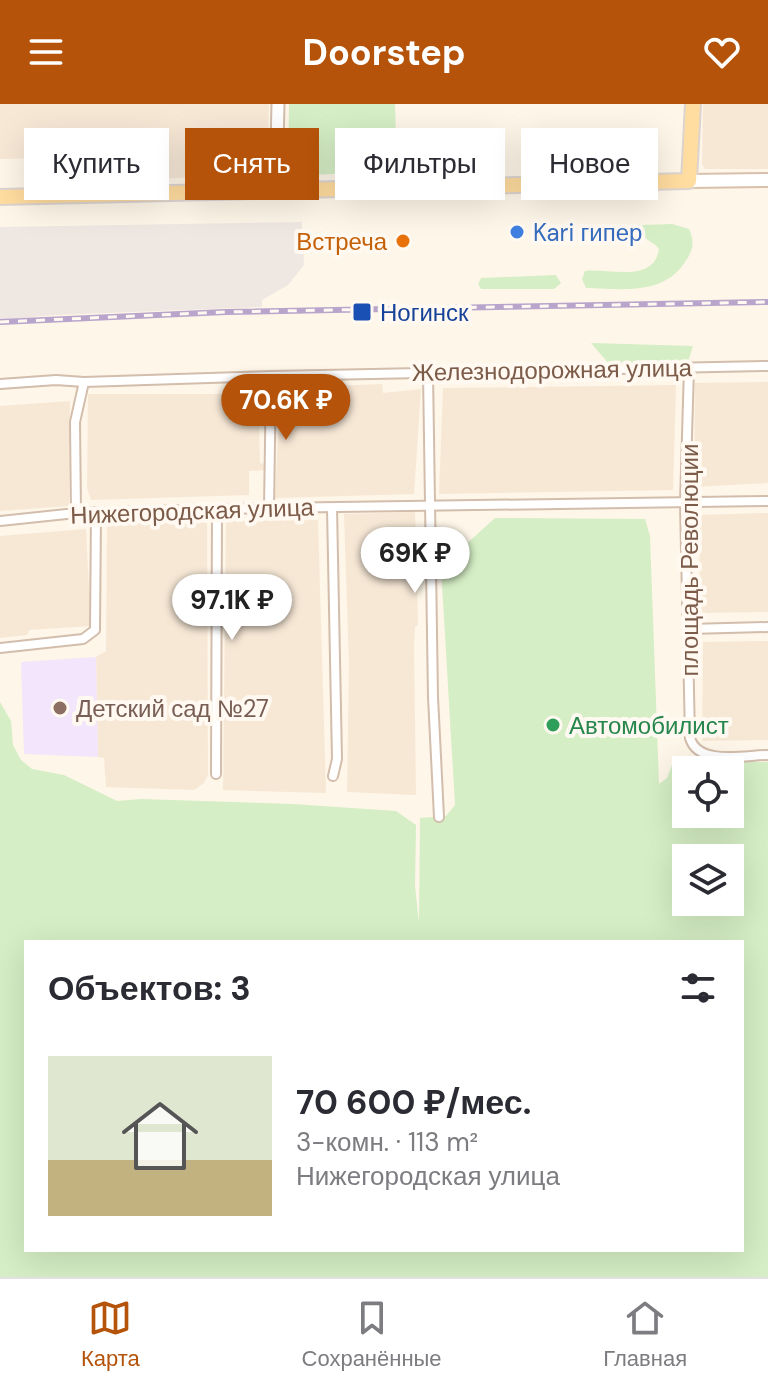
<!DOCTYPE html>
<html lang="ru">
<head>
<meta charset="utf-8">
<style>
	:root { --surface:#fff; --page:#f7f7f7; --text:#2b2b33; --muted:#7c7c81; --line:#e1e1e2; --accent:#b45309 }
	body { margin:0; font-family:"DM Sans",sans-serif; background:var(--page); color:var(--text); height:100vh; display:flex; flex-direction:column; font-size:30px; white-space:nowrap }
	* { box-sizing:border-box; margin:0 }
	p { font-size:26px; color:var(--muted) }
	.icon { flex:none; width:44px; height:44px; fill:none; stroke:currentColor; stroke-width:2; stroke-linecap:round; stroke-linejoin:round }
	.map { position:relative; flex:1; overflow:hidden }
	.sheet { position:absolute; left:24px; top:836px; width:720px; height:312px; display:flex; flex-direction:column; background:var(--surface); border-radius:0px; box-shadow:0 8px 32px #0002 }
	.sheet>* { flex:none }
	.banner { position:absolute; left:24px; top:24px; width:720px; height:72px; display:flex; gap:16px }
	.fabs { position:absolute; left:672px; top:652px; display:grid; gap:16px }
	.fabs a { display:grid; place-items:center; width:72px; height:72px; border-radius:0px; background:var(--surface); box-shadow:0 8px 32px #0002; font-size:40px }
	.price { position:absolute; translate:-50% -68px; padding:0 18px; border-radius:28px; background:#fff; color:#222; font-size:26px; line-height:52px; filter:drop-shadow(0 2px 4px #0008) }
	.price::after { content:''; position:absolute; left:50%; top:48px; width:24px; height:18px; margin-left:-12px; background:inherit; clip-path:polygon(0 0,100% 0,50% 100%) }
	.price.selected { background:var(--accent); color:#fff }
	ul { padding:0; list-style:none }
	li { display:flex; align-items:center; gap:24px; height:200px; padding:0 24px }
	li+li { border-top:2px solid var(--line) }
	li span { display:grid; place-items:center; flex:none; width:224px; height:160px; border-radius:0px; color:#555 }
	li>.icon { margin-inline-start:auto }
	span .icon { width:96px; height:96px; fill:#fffc; stroke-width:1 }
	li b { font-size:34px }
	h2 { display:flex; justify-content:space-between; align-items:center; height:96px; padding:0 24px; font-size:34px }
	.tag { padding:0 28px; border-radius:0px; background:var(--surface); box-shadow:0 8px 32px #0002; font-size:28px; line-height:72px }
	.tag.selected { background:var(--accent); color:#fff }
	header { display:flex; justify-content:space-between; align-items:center; height:104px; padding:0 24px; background:var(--accent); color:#fff; font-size:36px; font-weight:700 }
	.tabs { display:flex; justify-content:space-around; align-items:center; height:112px; border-top:2px solid var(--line); background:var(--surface); font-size:22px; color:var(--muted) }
	.tabs a { display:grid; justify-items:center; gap:4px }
	.tabs .selected { color:var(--accent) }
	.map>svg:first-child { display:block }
	.residential { fill:#f7e8d6 }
	.industrial { fill:#efe8e2 }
	.education { fill:#f3e5fb }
	.green { fill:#d5eec5; fill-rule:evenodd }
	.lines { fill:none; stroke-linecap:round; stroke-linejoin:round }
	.minor-casing { stroke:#d3bdac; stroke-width:12 }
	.tertiary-casing { stroke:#d3bdac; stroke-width:15 }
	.secondary-casing { stroke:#d8c0ac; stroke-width:16 }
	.primary-casing { stroke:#ddd4d0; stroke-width:18 }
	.minor { stroke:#fff; stroke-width:8 }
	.tertiary { stroke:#fff; stroke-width:11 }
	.secondary { stroke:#fff; stroke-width:12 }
	.primary { stroke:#ffdc9f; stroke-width:14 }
	.rail-casing { stroke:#b9a4cb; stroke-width:6 }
	.rail { stroke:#fff9f1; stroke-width:3; stroke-dasharray:9; stroke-linecap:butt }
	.shop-dot { fill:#3f7fe0; stroke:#fff9f1; stroke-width:3 }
	.food-dot { fill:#e8710a; stroke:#fff9f1; stroke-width:3 }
	.transit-dot { fill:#1a4fb4; stroke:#fff9f1; stroke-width:3 }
	.education-dot { fill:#8d6e63; stroke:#fff9f1; stroke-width:3 }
	.leisure-dot { fill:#2e9e5b; stroke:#fff9f1; stroke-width:3 }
	.labels { text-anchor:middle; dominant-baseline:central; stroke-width:8; stroke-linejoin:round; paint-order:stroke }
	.shop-label { font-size:24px; fill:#366cbe; stroke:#fff9f1; text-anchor:start }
	.food-label { font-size:24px; fill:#c56008; stroke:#fff9f1; text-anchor:end }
	.transit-label { font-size:24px; fill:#164399; stroke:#fff9f1; text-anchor:start }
	.street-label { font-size:24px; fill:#7c5b49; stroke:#fff9f1 }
	.education-label { font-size:24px; fill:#785e54; stroke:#fff9f1; text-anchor:start }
	.leisure-label { font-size:24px; fill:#27864d; stroke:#fff9f1; text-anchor:start }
</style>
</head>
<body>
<header><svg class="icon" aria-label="menu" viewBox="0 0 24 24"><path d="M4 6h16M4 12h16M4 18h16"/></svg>Doorstep<svg class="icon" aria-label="heart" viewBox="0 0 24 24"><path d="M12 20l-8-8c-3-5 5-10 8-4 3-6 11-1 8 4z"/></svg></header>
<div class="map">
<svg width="768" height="1173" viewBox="0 0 768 1173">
	<rect width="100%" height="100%" fill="#fef6e8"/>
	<!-- residential -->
	<g class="residential">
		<path d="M0 0H269L267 61 262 69 257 71 97 77V53L0 55Z"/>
		<path d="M703 0H768V65H705L702 60Z"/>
		<path d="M768 278V379L694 383 695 279Z"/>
		<path d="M382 280 383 289 421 285 414 390 275 394 280 289 332 290V282Z"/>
		<path d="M676 281 673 386 439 390 443 284Z"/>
		<path d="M230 284H258L260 359 264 360V366L249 367V391L91 396 87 384 88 290H228Z"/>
		<path d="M70 297 69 402 0 407V302Z"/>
		<path d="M415 408 418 521 415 523 414 541 416 691 347 688 349 560 344 410Z"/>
		<path d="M768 409V508L700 509 699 411Z"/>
		<path d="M318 416 326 689 223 686 226 417Z"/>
		<path d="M207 417 208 671 204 679 194 686 106 683 104 654 98 653 96 553 106 547 107 419Z"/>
		<path d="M86 425 91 522 29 526 27 531 0 534V432Z"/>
		<path d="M768 537V636L702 637 703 538Z"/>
	</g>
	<!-- industrial -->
	<path class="industrial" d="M302 118 304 161 288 181 262 196V203L54 211 0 216V123Z"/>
	<!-- education -->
	<path class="education" d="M96 553 98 653 24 650 21 558Z"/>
	<!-- green -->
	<g class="green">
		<path d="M289 0H395L397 67 288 72Z"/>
		<path d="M672 120 689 125C694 136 694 144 687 155 665 192 624 185 586 184L582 175 585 167C608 164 654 180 659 145 653 137 644 136 639 127L642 121Z"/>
		<path d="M556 171 561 179 554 185H481L478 180 481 174Z"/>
		<path d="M591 239 693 242 687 261H610Z"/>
		<path d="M495 414 645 415 650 432 659 680 667 674 674 656 768 658V1173H0V598L11 617 13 641 21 656 32 665 64 671 117 697 141 695 293 700 396 707 416 721 415 782 419 819 420 714 446 712 455 701 441 463ZM686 666H730V710H686ZM686 754H730V798H686ZM26 838H742V1146H26Z"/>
	</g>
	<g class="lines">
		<defs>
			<g id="minor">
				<path d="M689 264 685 399 690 634C698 662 745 651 768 651"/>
				<path d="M428 269 433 593 439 713"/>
				<path d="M0 280 56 276 84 278 271 272 768 262"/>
				<path d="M269 404 271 272"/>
				<path d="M332 404 337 655 333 672"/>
				<path d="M76 409 75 318 84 278"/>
				<path d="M0 417 76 409 269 404 768 397"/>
				<path d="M689 525 768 523"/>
				<path d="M0 544 83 535 95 526 96 409"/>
				<path d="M216 670 217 406"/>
			</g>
			<path id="tertiary" d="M276 85 278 0"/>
			<path id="secondary" d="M689 77 768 76"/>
			<path id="primary" d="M0 93 689 77 693 0"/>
		</defs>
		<!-- minor casing -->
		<use href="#minor" class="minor-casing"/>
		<!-- tertiary casing -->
		<use href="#tertiary" class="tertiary-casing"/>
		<!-- secondary casing -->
		<use href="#secondary" class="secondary-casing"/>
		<!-- primary casing -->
		<use href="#primary" class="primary-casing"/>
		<!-- minor -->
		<use href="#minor" class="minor"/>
		<!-- tertiary -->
		<use href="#tertiary" class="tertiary"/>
		<!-- secondary -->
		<use href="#secondary" class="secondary"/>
		<!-- primary -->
		<use href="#primary" class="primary"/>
		<defs>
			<path id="rail" d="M0 218 225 208 768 198"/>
		</defs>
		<!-- rail casing -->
		<use href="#rail" class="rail-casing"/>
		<!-- rail -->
		<use href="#rail" class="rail"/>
	</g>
	<!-- markers -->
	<circle class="shop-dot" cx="517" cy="128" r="8"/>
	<circle class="food-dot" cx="403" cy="137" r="8"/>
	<rect class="transit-dot" x="352" y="198" width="20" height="20" rx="4"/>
	<circle class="education-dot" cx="60" cy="604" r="8"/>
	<circle class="leisure-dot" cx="553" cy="621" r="8"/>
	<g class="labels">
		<!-- shop labels -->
		<g class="shop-label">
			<text x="533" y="128">Kari гипер</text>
		</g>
		<!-- food labels -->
		<g class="food-label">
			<text x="387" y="137">Встреча</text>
		</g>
		<!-- transit labels -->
		<g class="transit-label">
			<text x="380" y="208">Ногинск</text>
		</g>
		<!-- street labels -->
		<g class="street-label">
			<text transform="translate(552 266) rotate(-1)">Железнодорожная улица</text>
			<text transform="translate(192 407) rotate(-2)">Нижегородская улица</text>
			<text transform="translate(689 456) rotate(-90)">площадь Революции</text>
		</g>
		<!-- education labels -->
		<g class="education-label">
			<text x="76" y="604">Детский сад №27</text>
		</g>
		<!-- leisure labels -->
		<g class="leisure-label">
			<text x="569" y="621">Автомобилист</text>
		</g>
	</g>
</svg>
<div class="fabs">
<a><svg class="icon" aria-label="locate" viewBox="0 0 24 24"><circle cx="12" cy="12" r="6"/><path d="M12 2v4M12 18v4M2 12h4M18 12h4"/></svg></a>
<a><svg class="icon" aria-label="layers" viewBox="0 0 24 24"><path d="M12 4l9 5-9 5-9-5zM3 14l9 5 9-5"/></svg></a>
</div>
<b class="price selected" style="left:286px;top:338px">70.6K ₽</b>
<b class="price" style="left:415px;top:491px">69K ₽</b>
<b class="price" style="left:232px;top:538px">97.1K ₽</b>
<div class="banner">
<a class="tag">Купить</a>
<a class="tag selected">Снять</a>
<a class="tag">Фильтры</a>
<a class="tag">Новое</a>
</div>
<section class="sheet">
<h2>Объектов: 3<svg class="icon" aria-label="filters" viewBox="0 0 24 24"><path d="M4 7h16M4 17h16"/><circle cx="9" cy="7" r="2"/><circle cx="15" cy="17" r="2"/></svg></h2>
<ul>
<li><span style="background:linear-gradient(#dfe7d0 65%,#c2b280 0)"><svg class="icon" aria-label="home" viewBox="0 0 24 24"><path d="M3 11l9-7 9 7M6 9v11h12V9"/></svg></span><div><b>70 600 ₽/мес.</b><p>3-комн. · 113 m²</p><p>Нижегородская улица</p></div></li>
</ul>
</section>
</div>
<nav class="tabs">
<a class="selected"><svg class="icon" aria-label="map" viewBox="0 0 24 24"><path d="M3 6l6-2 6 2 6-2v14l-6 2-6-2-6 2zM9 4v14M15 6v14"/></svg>Карта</a>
<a><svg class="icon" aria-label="saved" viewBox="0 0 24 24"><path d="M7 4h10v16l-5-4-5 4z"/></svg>Сохранённые</a>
<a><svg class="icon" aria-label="home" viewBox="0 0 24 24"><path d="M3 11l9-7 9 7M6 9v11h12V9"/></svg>Главная</a>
</nav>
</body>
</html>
